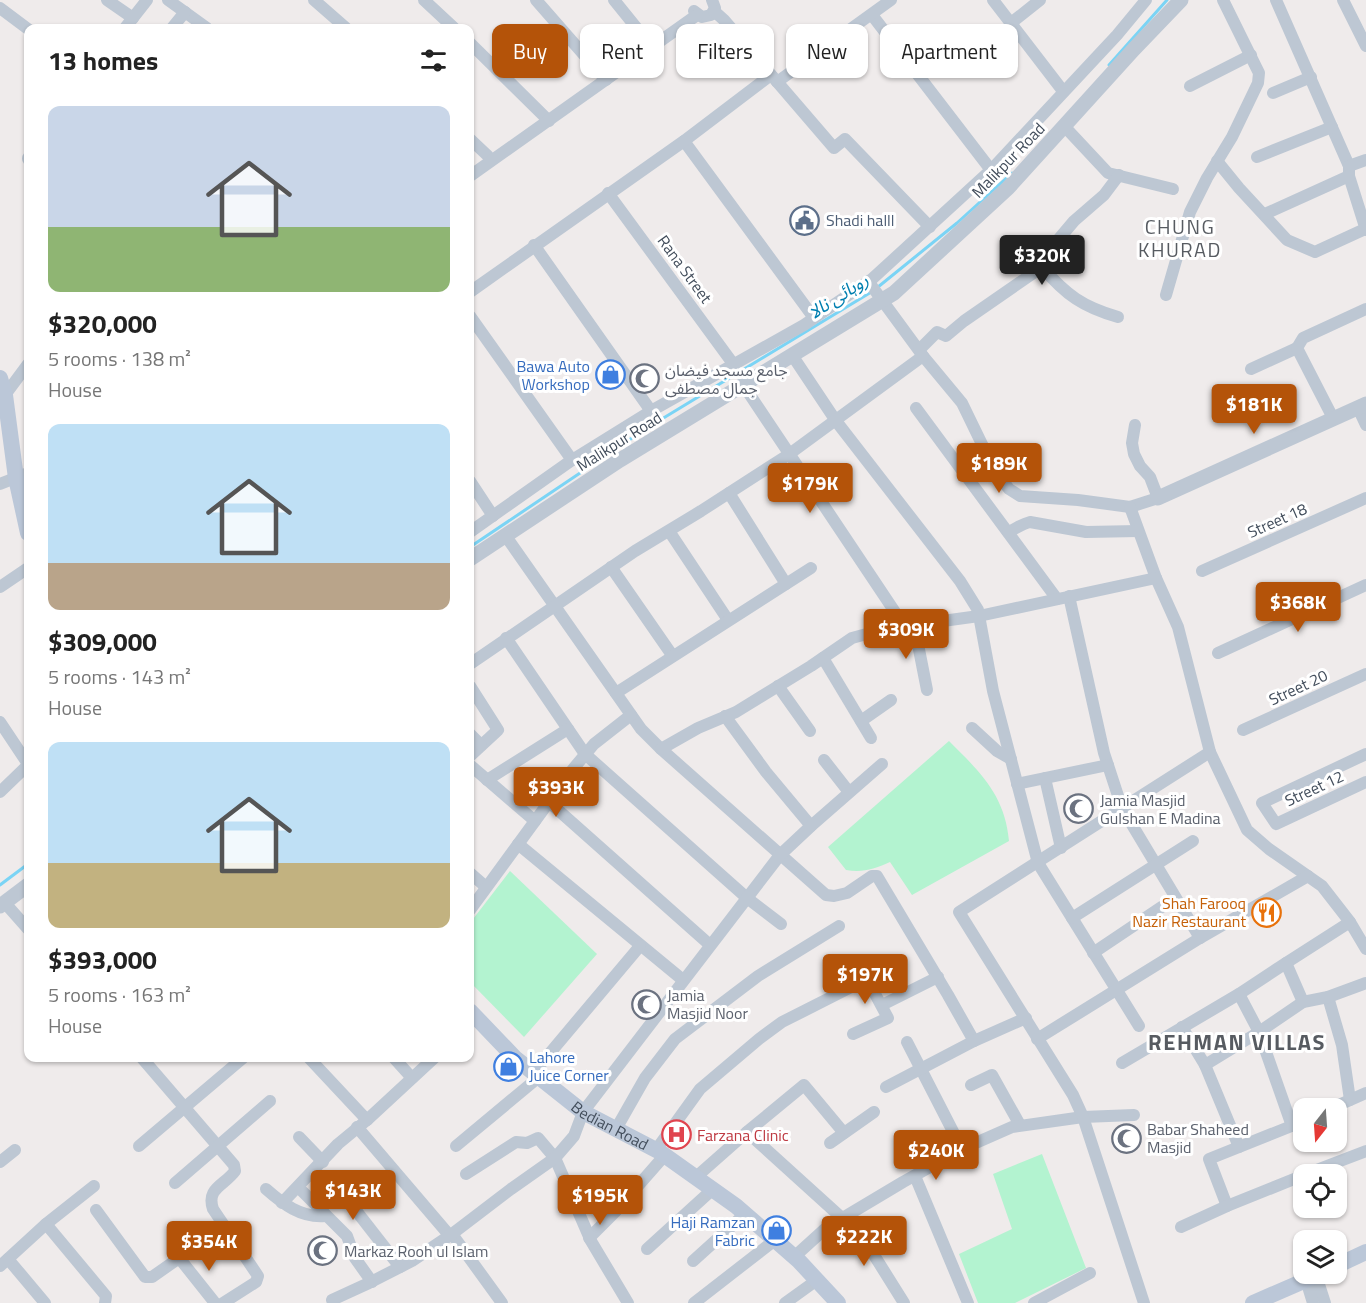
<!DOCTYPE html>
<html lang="en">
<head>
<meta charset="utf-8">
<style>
	:root { --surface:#fff; --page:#f6f6f6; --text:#222; --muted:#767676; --accent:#b45309 }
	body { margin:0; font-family:"Titillium Web","Noto Sans Arabic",sans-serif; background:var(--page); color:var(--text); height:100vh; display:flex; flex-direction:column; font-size:22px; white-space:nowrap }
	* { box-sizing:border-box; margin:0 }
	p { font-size:20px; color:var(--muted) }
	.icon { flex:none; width:33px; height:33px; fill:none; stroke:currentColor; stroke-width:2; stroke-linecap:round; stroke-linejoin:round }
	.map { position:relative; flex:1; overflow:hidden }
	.drawer { position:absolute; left:24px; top:24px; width:450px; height:1038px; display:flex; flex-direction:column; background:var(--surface); border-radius:12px; box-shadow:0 2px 4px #0004 }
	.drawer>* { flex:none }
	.hud { position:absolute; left:492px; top:24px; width:570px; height:54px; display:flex; gap:12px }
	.needle { width:39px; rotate:197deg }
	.fabs { position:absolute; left:1293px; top:1098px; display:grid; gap:12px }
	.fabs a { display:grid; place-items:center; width:54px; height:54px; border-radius:12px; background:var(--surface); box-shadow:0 2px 4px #0004; font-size:30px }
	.price { position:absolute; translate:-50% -51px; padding:0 14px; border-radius:6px; background:var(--accent); color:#fff; font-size:20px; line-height:39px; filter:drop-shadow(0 2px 3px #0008) }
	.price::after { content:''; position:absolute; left:50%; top:36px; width:18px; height:14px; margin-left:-9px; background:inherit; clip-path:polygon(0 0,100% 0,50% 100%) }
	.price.current { background:#222; color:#fff }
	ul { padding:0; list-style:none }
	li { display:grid; align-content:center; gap:12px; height:318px; padding:0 24px }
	li span { display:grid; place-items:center; height:186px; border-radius:12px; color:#555 }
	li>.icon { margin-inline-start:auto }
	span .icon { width:108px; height:108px; fill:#fffc; stroke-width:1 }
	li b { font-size:26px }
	h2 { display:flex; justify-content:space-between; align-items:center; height:72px; padding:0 24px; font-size:26px }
	.chip { padding:0 21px; border-radius:12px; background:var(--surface); box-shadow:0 2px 4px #0004; font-size:21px; line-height:54px }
	.chip.current { background:var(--accent); color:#fff }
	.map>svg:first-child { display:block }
	.green { fill:#b3f3d0 }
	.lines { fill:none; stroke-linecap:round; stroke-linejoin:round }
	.stream { stroke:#7bd4f5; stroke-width:3 }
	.minor { stroke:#bdc7d3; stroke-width:12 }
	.tertiary { stroke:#bdc7d3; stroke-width:15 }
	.secondary { stroke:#bbc7d8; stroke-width:16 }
	.labels { text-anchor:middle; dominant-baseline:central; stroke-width:6; stroke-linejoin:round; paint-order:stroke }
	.street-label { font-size:16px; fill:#424d5b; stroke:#fff }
	.service-label { font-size:16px; fill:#4e5e75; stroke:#fff; text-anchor:start }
	.shop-label { font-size:16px; fill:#366cbe; stroke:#fff; text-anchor:end }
	.worship-label { font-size:16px; fill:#5b616d; stroke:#fff; text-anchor:start }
	.food-label { font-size:16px; fill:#c56008; stroke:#fff; text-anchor:end }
	.health-label { font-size:16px; fill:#be3a42; stroke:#fff; text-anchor:start }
	.water-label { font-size:18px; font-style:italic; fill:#007fb0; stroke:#fff }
	.quarter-label { font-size:20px; letter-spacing:1.5px; fill:#575b61; stroke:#fff }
	.district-label { font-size:22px; font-weight:bold; letter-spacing:1.5px; fill:#575b61; stroke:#fff }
</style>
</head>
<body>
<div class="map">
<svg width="1366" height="1303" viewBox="0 0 1366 1303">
	<rect width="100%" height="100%" fill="#efebeb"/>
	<!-- green -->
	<g class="green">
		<path d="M949 741C980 772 1005 795 1009 841L912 895 890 862C874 869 863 873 846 870L828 847Z"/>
		<path d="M510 871 597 954 524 1037 470 982V923Z"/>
		<path d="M1042 1154 1086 1268 1015 1303H978L959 1254 1012 1229 993 1174Z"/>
	</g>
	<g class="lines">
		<!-- stream -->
		<g class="stream">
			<path d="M1109 65 1167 0"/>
			<path d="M878 287 957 223 1012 173"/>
			<path d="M470 547 647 428 873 291"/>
			<path d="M0 885 28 864"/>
		</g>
		<!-- minor -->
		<g class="minor">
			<path d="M107 0 133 18"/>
			<path d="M168 0 207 28"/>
			<path d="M314 0 346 28"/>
			<path d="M424 0 454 28"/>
			<path d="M536 0 606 80"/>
			<path d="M614 0 652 47"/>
			<path d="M993 0 1063 91"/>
			<path d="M1276 0 1349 166V176L1366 230"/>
			<path d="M1343 0 1366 46"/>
			<path d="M0 8 28 29"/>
			<path d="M694 11 702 17 711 15 715 8 712 0"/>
			<path d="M714 11 724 20 834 148 845 139 930 227"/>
			<path d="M872 15 991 170"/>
			<path d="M1011 23 1040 0"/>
			<path d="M125 28 147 0"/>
			<path d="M172 28 185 12"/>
			<path d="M470 43 549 121"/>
			<path d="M777 82 891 0"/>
			<path d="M1190 86 1251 55"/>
			<path d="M1273 93 1311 77"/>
			<path d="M1065 127 1108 173 1173 189"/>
			<path d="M470 139 488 156"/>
			<path d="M684 141 814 318"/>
			<path d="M1257 157 1332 127"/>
			<path d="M28 159V158"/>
			<path d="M1217 161 1239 188 1287 240 1315 252 1365 229"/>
			<path d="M1349 166 1366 160"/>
			<path d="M470 176 697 15"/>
			<path d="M608 193 734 365"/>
			<path d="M1265 214 1349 176"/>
			<path d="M534 245 651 411"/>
			<path d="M1042 267C1066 295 1083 307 1118 317"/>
			<path d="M868 281 923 356 962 403 995 471 1009 489 1020 496 1078 500 1130 507 1158 498 1150 477 1140 466 1134 454 1132 443 1135 425"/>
			<path d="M470 292 684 141 771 75"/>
			<path d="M1166 295 1190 212 1207 178 1232 137 1258 83 1259 73 1223 0"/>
			<path d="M470 316 572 460"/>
			<path d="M919 350 937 332 946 336 964 321 1042 267 1052 247 1074 221 1104 195 1119 175"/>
			<path d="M792 355 836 421 960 581 978 610 993 691 1038 863 1139 1026"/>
			<path d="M1251 369 1297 348"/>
			<path d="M744 386 903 624"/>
			<path d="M5 395 28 364"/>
			<path d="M916 408 1057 599"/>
			<path d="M1358 408 1366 425"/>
			<path d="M1333 418 1297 348 1303 338 1366 309"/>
			<path d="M470 481 493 516"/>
			<path d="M0 484 28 473"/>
			<path d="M729 493 786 584"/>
			<path d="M1130 507 1156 578 1178 627 1210 752 1247 830 1269 849 1322 886 1350 922 1366 949"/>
			<path d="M669 531 728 620"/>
			<path d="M470 532 572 460 651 411 804 325 872 279 991 170 1117 35 1146 0"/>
			<path d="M1008 532C1016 529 1021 524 1030 522L1086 532 1138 531"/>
			<path d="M505 535 641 729 661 749 826 895 834 896 847 893 872 876H877L948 995 974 1041"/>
			<path d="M611 567 672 655"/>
			<path d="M1202 571 1366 498"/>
			<path d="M0 587 28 568"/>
			<path d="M1069 596 1104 753 1122 808 1200 938"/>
			<path d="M914 624 927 690"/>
			<path d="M506 638 585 754 747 898 781 924"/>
			<path d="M1218 653 1366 585"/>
			<path d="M823 658 871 738"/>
			<path d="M470 664 635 551 701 511 788 455 923 356"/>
			<path d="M470 686 498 730 470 756"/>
			<path d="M778 686 810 731"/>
			<path d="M616 693 811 568"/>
			<path d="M725 716 766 772 811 826"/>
			<path d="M861 721 891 700"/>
			<path d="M0 722 28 764"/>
			<path d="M972 728 997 751 1011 759"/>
			<path d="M1243 730 1366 674"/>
			<path d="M470 734 481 745"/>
			<path d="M661 749 698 728 736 712 811 666 852 638 903 624H921L979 616 1156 578"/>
			<path d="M1366 754 1262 803 1276 824 1366 782"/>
			<path d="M824 760 849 792"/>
			<path d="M470 765 535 821"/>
			<path d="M1045 778 1061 848"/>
			<path d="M487 780 568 729"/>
			<path d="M1017 784 1108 765"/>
			<path d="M0 792 28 765"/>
			<path d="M549 802 710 945"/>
			<path d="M518 844 683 980"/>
			<path d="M470 873 486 887"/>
			<path d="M5 903 28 929"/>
			<path d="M470 910 573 769 594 744 631 715"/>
			<path d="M1072 918 1193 841"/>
			<path d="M1093 953 1175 898"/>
			<path d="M1286 963 1350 922"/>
			<path d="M1239 994 1259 1032 1292 1126"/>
			<path d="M1328 997 1342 1045 1350 1100"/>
			<path d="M882 1005 938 977"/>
			<path d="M1182 1027 1205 1065 1239 1147"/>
			<path d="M1037 1039 1200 938 1308 876"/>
			<path d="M907 1042 962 1149"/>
			<path d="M142 1058 234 1165 235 1171C224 1186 206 1188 213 1209L258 1276 256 1282 223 1303"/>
			<path d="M309 1058 367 1120"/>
			<path d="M394 1058 412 1078"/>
			<path d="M1122 1063 1239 994 1286 963 1303 1002"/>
			<path d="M1205 1065 1259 1032 1303 1002 1328 997 1366 983"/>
			<path d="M534 1072 640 946"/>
			<path d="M971 1085 992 1075 1020 1125"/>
			<path d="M886 1087 974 1041 1026 1018"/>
			<path d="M1332 1108 1366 1093"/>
			<path d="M357 1127 450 1236"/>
			<path d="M616 1129 645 1078 675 1039 758 976 839 926"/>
			<path d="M747 1132 804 1085 844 1133"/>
			<path d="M299 1137 323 1162"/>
			<path d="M830 1143 874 1112"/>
			<path d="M139 1146 243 1058"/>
			<path d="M456 1146 539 1077"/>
			<path d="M656 1150 700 1089 759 1039 782 1022 867 979 888 1018 853 1034"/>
			<path d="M0 1162 15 1150"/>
			<path d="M466 1174 516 1142 527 1143 538 1138 555 1158 591 1241 628 1303"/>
			<path d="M1306 1174 1366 1151"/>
			<path d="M915 1176 968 1303"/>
			<path d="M696 1177 747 1132 843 1219"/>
			<path d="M175 1183 270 1101"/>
			<path d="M298 1187 347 1236 355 1258 372 1282"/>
			<path d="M266 1189C283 1204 301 1218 325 1216"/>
			<path d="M282 1203 338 1144 367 1120 434 1058"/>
			<path d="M1227 1206 1209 1159 1304 1121"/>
			<path d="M354 1208 400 1267"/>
			<path d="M96 1210 145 1277H152L225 1226"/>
			<path d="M849 1215 904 1303"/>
			<path d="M46 1224 94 1186"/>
			<path d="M1181 1227 1227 1206 1304 1175"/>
			<path d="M452 1234 502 1303"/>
			<path d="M589 1238 615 1212 665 1155"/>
			<path d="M647 1249 713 1189"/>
			<path d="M794 1257 826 1228 903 1182 962 1149 1012 1127 1083 1117 1134 1115"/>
			<path d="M8 1259 45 1303"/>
			<path d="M180 1259 215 1303"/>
			<path d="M693 1261 745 1214"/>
			<path d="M0 1266 46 1224 106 1296 105 1303"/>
			<path d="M1316 1275 1325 1303"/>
			<path d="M1306 1280 1313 1303"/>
			<path d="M332 1300 369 1283 412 1261 452 1234 511 1189 555 1158 574 1136 583 1112 780 855 811 826 882 764"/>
			<path d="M694 1303 775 1240"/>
			<path d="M785 1303 817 1280"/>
			<path d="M1034 1303 1090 1273"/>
			<path d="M1144 1303 1083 1117 1073 1095 959 912 1210 752"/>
		</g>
		<!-- tertiary -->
		<g class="tertiary">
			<path d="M1158 498 1366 404"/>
			<path d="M470 559 620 460 894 293 1008 188 1134 49 1181 0"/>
			<path d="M0 906 28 885"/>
		</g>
		<!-- secondary -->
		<g class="secondary">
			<path d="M0 378 5 395 16 478 28 533"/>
			<path id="s1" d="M470 1011 515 1058 583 1112 660 1152 736 1206 799 1261 838 1303"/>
			<path d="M1336 1266 1366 1252"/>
			<path d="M1253 1303 1320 1274"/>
		</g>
	</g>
	<!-- icons -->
	<defs>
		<symbol id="civic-ring" viewBox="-11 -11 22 22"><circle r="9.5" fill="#fff" stroke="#5c6f8a" stroke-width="1.5"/><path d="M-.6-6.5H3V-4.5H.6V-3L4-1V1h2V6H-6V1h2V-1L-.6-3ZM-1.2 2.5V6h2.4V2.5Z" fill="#5c6f8a"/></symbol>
		<symbol id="shop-ring" viewBox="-11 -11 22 22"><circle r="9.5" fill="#fff" stroke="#3f7fe0" stroke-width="1.5"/><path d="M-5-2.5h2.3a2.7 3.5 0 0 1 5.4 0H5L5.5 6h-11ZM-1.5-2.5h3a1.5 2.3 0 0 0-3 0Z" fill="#3f7fe0"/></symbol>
		<symbol id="mosque-ring" viewBox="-11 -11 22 22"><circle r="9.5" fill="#fff" stroke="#6b7280" stroke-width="1.5"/><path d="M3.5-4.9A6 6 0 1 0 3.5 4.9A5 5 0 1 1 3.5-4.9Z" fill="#6b7280"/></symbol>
		<symbol id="restaurant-ring" viewBox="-11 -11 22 22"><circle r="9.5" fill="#fff" stroke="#e8710a" stroke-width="1.5"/><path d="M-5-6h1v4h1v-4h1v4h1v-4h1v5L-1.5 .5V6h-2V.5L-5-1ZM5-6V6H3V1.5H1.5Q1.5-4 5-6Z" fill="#e8710a"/></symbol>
		<symbol id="hospital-ring" viewBox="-11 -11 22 22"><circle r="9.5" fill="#fff" stroke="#e0444e" stroke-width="1.5"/><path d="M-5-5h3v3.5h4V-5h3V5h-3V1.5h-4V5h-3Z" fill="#e0444e"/></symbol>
	</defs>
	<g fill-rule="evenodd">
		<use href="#civic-ring" x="788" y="204" width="33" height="33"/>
		<use href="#shop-ring" x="594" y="358" width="33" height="33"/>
		<use href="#mosque-ring" x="628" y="362" width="33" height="33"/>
		<use href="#mosque-ring" x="1062" y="792" width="33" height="33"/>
		<use href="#restaurant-ring" x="1250" y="896" width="33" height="33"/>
		<use href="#mosque-ring" x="630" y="988" width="33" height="33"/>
		<use href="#shop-ring" x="492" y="1050" width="33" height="33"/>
		<use href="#hospital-ring" x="660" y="1118" width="33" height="33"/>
		<use href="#mosque-ring" x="1110" y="1122" width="33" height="33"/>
		<use href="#shop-ring" x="760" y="1214" width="33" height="33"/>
		<use href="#mosque-ring" x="306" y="1234" width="33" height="33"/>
	</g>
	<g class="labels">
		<!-- street labels -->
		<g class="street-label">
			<text transform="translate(1008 160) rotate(-46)">Malikpur Road</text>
			<text transform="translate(685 269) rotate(54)">Rana Street</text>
			<text transform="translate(619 441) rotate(-32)">Malikpur Road</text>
			<text transform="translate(1277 520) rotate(-24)">Street 18</text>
			<text transform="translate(1298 687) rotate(-25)">Street 20</text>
			<text transform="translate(1314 788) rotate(-25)">Street 12</text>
			<text stroke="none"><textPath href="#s1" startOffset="182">Bedian Road</textPath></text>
		</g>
		<!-- service labels -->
		<g class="service-label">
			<text x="826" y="220">Shadi halll</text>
		</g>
		<!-- shop labels -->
		<g class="shop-label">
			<text x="590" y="366">Bawa Auto<tspan x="590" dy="18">Workshop</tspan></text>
			<text x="529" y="1057" text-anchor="start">Lahore<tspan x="529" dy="18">Juice Corner</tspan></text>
			<text x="755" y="1222">Haji Ramzan<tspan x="755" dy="18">Fabric</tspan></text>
		</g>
		<!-- worship labels -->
		<g class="worship-label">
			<text x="665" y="370">جامع مسجد فیضان<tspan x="665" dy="18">جمال مصطفی</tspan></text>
			<text x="1100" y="800">Jamia Masjid<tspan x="1100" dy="18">Gulshan E Madina</tspan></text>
			<text x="667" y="995">Jamia<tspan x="667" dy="18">Masjid Noor</tspan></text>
			<text x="1147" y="1129">Babar Shaheed<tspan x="1147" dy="18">Masjid</tspan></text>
			<text x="344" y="1251">Markaz Rooh ul Islam</text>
		</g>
		<!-- food labels -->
		<g class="food-label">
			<text x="1246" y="903">Shah Farooq<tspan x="1246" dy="18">Nazir Restaurant</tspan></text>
		</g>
		<!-- health labels -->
		<g class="health-label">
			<text x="697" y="1135">Farzana Clinic</text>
		</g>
		<!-- water labels -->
		<g class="water-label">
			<text transform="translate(838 296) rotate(-33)">روہائی نالا</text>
		</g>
		<!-- quarter labels -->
		<g class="quarter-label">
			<text x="1180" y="226">CHUNG<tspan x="1180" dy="23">KHURAD</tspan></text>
		</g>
		<!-- district labels -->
		<g class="district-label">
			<text x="1237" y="1042">REHMAN VILLAS</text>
		</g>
	</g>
</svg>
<div class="fabs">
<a><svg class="needle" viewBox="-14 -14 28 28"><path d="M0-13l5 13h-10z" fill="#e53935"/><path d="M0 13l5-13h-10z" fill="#767676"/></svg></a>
<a><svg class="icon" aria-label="locate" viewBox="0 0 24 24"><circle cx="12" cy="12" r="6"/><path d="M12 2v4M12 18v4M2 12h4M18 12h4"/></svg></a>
<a><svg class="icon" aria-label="layers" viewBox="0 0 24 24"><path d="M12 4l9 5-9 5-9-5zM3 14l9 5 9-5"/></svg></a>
</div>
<b class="price current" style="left:1042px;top:286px">$320K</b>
<b class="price" style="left:1254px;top:435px">$181K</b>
<b class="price" style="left:999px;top:494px">$189K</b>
<b class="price" style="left:810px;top:514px">$179K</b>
<b class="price" style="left:1298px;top:633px">$368K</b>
<b class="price" style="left:906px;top:660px">$309K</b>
<b class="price" style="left:556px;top:818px">$393K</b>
<b class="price" style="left:865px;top:1005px">$197K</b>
<b class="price" style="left:936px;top:1181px">$240K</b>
<b class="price" style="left:353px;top:1221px">$143K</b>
<b class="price" style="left:600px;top:1226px">$195K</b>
<b class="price" style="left:864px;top:1267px">$222K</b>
<b class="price" style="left:209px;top:1272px">$354K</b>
<div class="hud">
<a class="chip current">Buy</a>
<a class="chip">Rent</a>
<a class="chip">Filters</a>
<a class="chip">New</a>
<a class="chip">Apartment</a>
</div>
<section class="drawer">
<h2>13 homes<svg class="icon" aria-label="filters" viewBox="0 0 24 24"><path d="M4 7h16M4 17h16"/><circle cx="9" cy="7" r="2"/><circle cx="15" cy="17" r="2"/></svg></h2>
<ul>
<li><span style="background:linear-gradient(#c9d6e8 65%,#8fb573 0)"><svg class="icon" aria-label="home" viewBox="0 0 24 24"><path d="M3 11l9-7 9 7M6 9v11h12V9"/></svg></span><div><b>$320,000</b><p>5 rooms · 138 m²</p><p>House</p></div></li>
<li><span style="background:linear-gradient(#bfe0f5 75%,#b9a48a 0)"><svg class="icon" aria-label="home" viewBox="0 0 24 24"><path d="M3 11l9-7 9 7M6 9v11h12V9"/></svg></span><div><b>$309,000</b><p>5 rooms · 143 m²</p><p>House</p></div></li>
<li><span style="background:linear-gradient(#bfe0f5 65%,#c2b280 0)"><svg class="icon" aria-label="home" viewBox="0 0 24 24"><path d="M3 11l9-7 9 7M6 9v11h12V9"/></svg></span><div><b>$393,000</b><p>5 rooms · 163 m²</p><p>House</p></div></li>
</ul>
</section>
</div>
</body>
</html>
